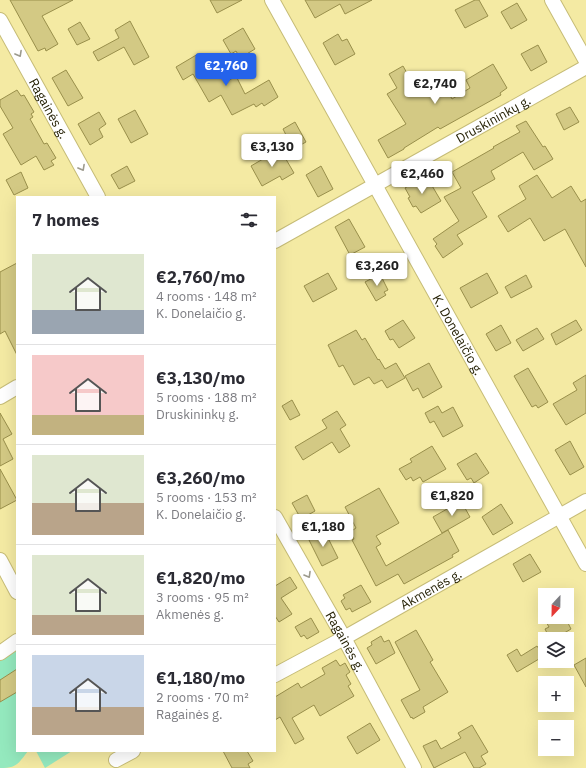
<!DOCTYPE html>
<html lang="en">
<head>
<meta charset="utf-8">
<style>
	:root { --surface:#fff; --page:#f2f2f3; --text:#2b2b33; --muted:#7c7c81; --line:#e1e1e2; --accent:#2563eb }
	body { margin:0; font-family:"IBM Plex Sans",sans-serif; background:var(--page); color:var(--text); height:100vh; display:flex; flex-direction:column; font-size:15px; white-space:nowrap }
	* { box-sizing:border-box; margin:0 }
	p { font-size:13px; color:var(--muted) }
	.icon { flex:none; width:22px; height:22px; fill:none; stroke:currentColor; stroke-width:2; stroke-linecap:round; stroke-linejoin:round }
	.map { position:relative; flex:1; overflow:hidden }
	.panel { position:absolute; left:16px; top:196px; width:260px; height:556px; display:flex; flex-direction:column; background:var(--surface); border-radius:0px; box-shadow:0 4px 16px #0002 }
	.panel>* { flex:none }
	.needle { width:26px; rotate:202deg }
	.buttons { position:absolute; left:538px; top:588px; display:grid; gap:8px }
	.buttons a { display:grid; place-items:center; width:36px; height:36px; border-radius:0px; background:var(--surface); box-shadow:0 4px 16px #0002; font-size:20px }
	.price { position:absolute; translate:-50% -34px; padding:0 9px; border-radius:4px; background:#fff; color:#222; font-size:13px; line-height:26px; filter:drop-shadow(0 1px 2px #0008) }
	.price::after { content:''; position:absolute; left:50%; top:24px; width:12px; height:9px; margin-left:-6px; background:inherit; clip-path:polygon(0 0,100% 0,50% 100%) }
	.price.active { background:var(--accent); color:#fff }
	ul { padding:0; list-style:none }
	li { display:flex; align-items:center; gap:12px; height:100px; padding:0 16px }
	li+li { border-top:1px solid var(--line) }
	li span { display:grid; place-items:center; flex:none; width:112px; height:80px; border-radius:0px; color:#555 }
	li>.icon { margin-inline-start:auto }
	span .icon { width:48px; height:48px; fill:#fffc; stroke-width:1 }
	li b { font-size:17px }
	h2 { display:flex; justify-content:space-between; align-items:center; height:48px; padding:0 16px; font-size:17px }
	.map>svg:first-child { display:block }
	.green { fill:#94e9be }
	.building { fill:#d3c984; stroke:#998f4b }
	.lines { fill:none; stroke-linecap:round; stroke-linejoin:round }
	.street-casing { stroke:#c6bc77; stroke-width:16 }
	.street { stroke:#fff; stroke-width:14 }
	.oneway { stroke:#9d9b8e }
	.labels { text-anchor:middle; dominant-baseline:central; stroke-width:3; stroke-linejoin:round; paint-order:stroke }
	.street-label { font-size:13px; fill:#252105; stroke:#fff7bf }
</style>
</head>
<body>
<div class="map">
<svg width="586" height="768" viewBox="0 0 586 768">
	<rect width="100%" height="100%" fill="#f4eaa3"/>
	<!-- green -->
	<g class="green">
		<path d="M17 650V751H28C18 764 17 768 0 768V661Z"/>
		<path d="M36 751H72L45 768Z"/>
	</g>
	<!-- building -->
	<g class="building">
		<path d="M10 0H73L42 16 58 44 46 51 45 48 38 51Z"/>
		<path d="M210 0H242L217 13Z"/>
		<path d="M305 0H372L345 14 340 4 315 18Z"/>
		<path d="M475 0H479L488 16 465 28 455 10Z"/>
		<path d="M517 3 527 20 511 29 501 12Z"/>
		<path d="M130 21 149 57 134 65 124 47 98 61 93 52 119 38 115 30Z"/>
		<path d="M80 22 90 39 77 45 68 29Z"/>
		<path d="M243 28 255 49 240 58 236 51 231 54 223 40Z"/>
		<path d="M338 34 342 41 347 39 355 54 335 65 323 43Z"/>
		<path d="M538 45 547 62 531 71 521 54Z"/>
		<path d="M198 54 210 75 220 69 226 82 236 76 245 94 269 80 278 97 264 106 262 103 256 107 254 104 232 115 221 95 209 102 193 74 183 80 176 67Z"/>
		<path d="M493 64 507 88 500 93 501 95 440 129 438 127 404 148V149L388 158 378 140 406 124 387 94 397 88 389 74 403 66 417 91 441 78 452 99 470 88 466 80Z"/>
		<path d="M66 70 83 98 68 106 52 78Z"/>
		<path d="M17 90 21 96 24 95 34 112 31 114 33 117 30 119 44 144 47 143 56 158 51 161 54 165 44 170 36 156 21 165 3 134 13 128 0 106V100Z"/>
		<path d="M570 107 579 122 564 130 556 114Z"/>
		<path d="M135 110 148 134 131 143 118 119Z"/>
		<path d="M99 112 106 124 99 129 103 137 90 145 78 124Z"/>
		<path d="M526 121 543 147 545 146 553 159 534 170 523 152 491 171 495 179 472 192 487 217 457 235 463 244 443 258 435 246 437 244 433 239 459 221 444 197 461 188 452 172 494 148 493 147 520 132 516 126Z"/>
		<path d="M295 122 306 142 293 149 283 129Z"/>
		<path d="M280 149 294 173 282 180 280 176 262 186 251 166Z"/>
		<path d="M127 166 135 181 119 189 111 175Z"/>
		<path d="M321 166 333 189 318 197 306 175Z"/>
		<path d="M21 172 28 188 14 195 6 180Z"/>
		<path d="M537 175 552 198 571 186 581 202 586 199V267L565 229 544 241 530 218 508 232 498 216 526 199 519 186Z"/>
		<path d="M422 177 428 186 431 184 441 201 421 213 416 206 413 207 408 198 410 197 405 188Z"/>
		<path d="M349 219 365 247 350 255 335 227Z"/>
		<path d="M17 263V355L5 331 0 334V272Z"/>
		<path d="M328 273 337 289 313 302 304 286Z"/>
		<path d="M487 273 498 293 471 308 460 288Z"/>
		<path d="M380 274 388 290 384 292 386 295 376 301 365 282Z"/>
		<path d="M526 275 532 287 511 298 505 287Z"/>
		<path d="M403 320 415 338 399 348 393 339 390 340 385 331Z"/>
		<path d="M576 320 582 330 556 345 551 334Z"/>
		<path d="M501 325 511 343 496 351 486 334Z"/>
		<path d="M537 328 544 339 523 351 516 340Z"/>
		<path d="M356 330 362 340 365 338 378 360 379 359 385 369 396 363 405 378 387 388 382 380 374 384 369 377 354 385 343 365 339 367 328 345Z"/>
		<path d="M429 363 442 387 423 398 418 388 413 391 405 376Z"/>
		<path d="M528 368 548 402 538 408 536 405 532 407 514 376Z"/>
		<path d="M586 375V413L566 425 553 404 577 390 573 383Z"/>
		<path d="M292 400 300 415 290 420 282 406Z"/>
		<path d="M438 406 442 413 453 407 463 426 443 437 434 421 430 423 425 413Z"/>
		<path d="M337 411 346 425 340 429 350 446 339 453 332 442 303 460 295 447 327 428 322 420Z"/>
		<path d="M0 413 12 434 3 439 13 459 0 466Z"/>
		<path d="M570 441 584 467 570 475 555 450Z"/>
		<path d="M432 446 446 469 423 482 420 477 413 481 411 477 406 480 399 469 412 462 410 459Z"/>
		<path d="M476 453 489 473 474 483 471 478 467 480 457 464Z"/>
		<path d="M0 469 17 500 0 509Z"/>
		<path d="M379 488 399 523 376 536 381 544 376 547 386 566 448 530 459 551 452 555 453 557 404 584 398 574 376 586 352 540 354 539 350 532 356 528 345 507Z"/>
		<path d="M307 495 315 511 301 519 292 503Z"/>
		<path d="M461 501 470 517 442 533 433 517Z"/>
		<path d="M501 504 513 523 493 535 482 517Z"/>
		<path d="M324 530 338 558 322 566 308 538Z"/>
		<path d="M530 554 541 572 523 582 513 564Z"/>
		<path d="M290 577 297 588 281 598 292 614 279 622 275 616V586Z"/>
		<path d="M361 585 371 602 352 612 350 608 346 610 341 601 345 598 343 595Z"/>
		<path d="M551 617H565L571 629 554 639H550L545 629 549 627 545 620Z"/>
		<path d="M311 618 319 632 307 639 304 635 301 637 295 627Z"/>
		<path d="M416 630 433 660 430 662 448 692 423 707 425 712 413 719 412 717 411 718 401 700 420 690 395 642Z"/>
		<path d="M381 636 384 642 389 640 395 653 376 664 367 648 372 645 371 642Z"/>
		<path d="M537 646 544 656 517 672 507 655 517 649 521 656Z"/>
		<path d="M586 658V687L574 665Z"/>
		<path d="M336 660 340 666 345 663 350 672 346 675 351 684 348 686 354 696 320 716 314 705 292 718 304 739 295 744 280 717 275 720V697L298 683 301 688 325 674 322 668Z"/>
		<path d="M17 669V692L0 702V680Z"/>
		<path d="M370 723 380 740 357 754 347 737Z"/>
		<path d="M472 725 488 752 481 756 486 764 479 768H474L465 752 434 768 423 746 436 740 441 749 461 738 458 733Z"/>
		<path d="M223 751H247L253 761 248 764 250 768H232Z"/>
	</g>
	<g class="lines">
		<defs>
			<g id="street">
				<path id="s1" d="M272 0 586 564"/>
				<path d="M552 0 586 61"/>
				<path id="s2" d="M0 20 98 197"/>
				<path id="s3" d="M275 241 586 67"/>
				<path d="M0 397 17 387"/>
				<path id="s4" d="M275 517 344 638 414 768"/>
				<path d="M0 560 17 592"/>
				<path d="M0 653 17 641"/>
				<path id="s5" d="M275 675 344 638 586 501"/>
				<path d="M116 760 133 751"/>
			</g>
		</defs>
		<!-- street casing -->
		<use href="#street" class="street-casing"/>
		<!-- street -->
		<use href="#street" class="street"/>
	</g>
	<!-- one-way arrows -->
	<defs><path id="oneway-chevron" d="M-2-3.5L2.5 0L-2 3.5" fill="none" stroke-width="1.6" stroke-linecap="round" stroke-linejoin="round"/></defs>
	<g class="oneway">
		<use href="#oneway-chevron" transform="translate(19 54) rotate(61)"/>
		<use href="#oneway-chevron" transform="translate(82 168) rotate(61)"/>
		<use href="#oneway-chevron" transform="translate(308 575) rotate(60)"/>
	</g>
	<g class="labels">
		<!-- street labels -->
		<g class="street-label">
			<text stroke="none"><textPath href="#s2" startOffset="101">Ragainės g.</textPath></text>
			<text stroke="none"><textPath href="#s3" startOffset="250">Druskininkų g.</textPath></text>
			<text stroke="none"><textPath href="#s1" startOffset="383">K. Donelaičio g.</textPath></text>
			<text stroke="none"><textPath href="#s5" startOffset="178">Akmenės g.</textPath></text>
			<text stroke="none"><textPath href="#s4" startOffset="143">Ragainės g.</textPath></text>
		</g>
	</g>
</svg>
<div class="buttons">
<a><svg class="needle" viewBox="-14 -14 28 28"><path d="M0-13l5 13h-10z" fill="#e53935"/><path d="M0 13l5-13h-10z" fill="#7c7c81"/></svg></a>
<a><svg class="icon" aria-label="layers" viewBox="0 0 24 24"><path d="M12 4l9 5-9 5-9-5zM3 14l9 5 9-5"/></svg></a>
<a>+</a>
<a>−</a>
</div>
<b class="price active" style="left:226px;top:87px">€2,760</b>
<b class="price" style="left:435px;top:105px">€2,740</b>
<b class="price" style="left:272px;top:168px">€3,130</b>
<b class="price" style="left:422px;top:195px">€2,460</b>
<b class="price" style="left:377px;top:287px">€3,260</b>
<b class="price" style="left:452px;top:517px">€1,820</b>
<b class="price" style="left:323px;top:548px">€1,180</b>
<section class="panel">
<h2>7 homes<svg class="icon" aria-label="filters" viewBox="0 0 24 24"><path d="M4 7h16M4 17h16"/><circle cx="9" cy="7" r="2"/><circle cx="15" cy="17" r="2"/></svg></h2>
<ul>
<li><span style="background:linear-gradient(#dfe7d0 70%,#9aa5b1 0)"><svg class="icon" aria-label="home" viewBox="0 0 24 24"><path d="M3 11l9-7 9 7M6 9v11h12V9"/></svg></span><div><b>€2,760/mo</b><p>4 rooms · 148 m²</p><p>K. Donelaičio g.</p></div></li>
<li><span style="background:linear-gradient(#f6c9c9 75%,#c2b280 0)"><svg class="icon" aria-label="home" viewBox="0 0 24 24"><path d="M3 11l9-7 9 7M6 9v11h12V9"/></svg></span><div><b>€3,130/mo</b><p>5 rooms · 188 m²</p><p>Druskininkų g.</p></div></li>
<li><span style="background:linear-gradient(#dfe7d0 60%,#b9a48a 0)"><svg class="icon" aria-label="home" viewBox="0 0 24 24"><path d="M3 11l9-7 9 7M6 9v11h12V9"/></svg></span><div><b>€3,260/mo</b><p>5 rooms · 153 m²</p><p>K. Donelaičio g.</p></div></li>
<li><span style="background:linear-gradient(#dfe7d0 75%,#b9a48a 0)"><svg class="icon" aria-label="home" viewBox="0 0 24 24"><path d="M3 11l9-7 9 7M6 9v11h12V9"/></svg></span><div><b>€1,820/mo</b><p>3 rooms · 95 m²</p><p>Akmenės g.</p></div></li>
<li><span style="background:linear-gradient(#c9d6e8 65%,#b9a48a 0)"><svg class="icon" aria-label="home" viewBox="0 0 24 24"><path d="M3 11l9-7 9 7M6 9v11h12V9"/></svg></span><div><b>€1,180/mo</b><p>2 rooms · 70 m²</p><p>Ragainės g.</p></div></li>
</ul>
</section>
</div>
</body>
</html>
